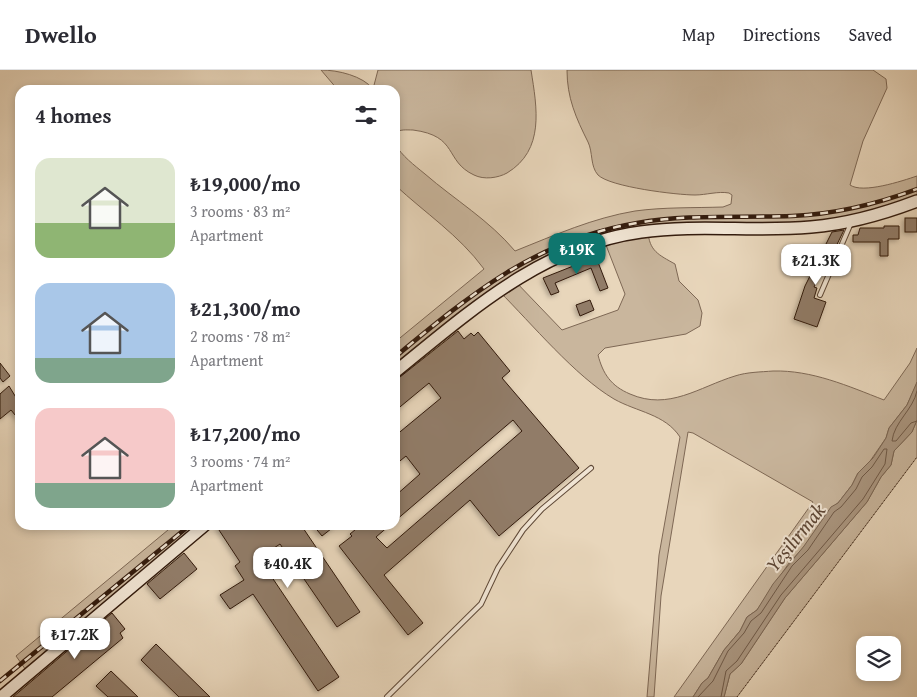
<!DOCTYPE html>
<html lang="en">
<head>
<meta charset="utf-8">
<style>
	:root { --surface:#fff; --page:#f2f2f3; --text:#2b2b33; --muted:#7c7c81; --line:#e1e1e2; --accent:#0f766e }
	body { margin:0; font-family:"Gentium Book Plus",serif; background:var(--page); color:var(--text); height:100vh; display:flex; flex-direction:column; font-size:19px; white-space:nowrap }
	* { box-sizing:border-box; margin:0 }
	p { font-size:16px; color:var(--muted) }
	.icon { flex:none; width:28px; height:28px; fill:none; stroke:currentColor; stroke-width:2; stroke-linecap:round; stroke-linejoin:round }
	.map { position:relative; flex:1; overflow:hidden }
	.panel { position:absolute; left:15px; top:15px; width:385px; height:445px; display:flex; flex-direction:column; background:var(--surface); border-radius:15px; box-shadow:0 2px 8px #0003 }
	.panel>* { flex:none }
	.controls { position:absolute; left:856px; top:566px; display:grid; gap:10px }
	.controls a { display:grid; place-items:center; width:45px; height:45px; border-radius:10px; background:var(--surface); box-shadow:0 2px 8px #0003; font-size:25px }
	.price { position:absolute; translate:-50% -42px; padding:0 11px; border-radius:10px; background:#fff; color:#222; font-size:16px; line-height:32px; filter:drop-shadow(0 1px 2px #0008) }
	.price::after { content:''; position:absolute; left:50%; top:30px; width:15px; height:11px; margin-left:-8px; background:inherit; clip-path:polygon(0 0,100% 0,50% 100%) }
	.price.active { background:var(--accent); color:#fff }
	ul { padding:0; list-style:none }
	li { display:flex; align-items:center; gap:15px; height:125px; padding:0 20px }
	li span { display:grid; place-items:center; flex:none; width:140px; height:100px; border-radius:15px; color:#555 }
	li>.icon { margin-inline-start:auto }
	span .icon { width:60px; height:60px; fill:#fffc; stroke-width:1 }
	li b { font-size:21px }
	h2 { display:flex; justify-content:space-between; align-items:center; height:60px; padding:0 20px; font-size:21px }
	header { display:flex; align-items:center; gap:30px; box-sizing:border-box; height:70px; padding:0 25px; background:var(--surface); border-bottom:1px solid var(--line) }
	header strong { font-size:24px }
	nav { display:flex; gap:28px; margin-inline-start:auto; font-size:18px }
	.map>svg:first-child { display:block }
	.green { fill:#c9b69d; stroke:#7e6855; fill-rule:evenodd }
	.water { fill:#aa9680; stroke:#7a6552 }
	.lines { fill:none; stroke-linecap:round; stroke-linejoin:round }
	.shore { stroke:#6e5846; stroke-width:1 }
	.building { fill:#917c67; stroke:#331b0d; filter:url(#shadow) }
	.lane-casing { stroke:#604a38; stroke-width:6 }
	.secondary-casing { stroke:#331b0d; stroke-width:14 }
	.path { stroke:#331b0d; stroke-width:1; stroke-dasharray:1 2.5; stroke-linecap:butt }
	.lane { stroke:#f0e4d3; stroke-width:4 }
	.secondary { stroke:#f0e4d3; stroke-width:11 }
	.rail-casing { stroke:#331b0d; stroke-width:4.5 }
	.rail { stroke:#f0e4d3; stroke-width:2.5; stroke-dasharray:8; stroke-linecap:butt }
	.labels { text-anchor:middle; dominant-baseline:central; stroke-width:4; stroke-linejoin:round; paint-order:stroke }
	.water-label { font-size:20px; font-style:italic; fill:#5d4635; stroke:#f0e4d3 }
</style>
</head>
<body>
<header>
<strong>Dwello</strong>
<nav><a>Map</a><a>Directions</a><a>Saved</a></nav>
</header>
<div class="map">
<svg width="917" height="627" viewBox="0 0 917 627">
	<defs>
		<filter id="shadow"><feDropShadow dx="-2" dy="2" stdDeviation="2.5" flood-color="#0004"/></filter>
	</defs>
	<rect width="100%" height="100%" fill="#e8d6bb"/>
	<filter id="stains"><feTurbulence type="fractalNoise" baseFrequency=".004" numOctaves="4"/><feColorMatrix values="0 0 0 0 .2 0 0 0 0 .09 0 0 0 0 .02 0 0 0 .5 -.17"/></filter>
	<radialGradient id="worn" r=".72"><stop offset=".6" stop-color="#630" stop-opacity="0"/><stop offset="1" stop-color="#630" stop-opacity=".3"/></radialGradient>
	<!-- green -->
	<g class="green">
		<path d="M321 0C338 0 363 6 373 19L378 0H531C537 38 545 80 507 103 498 108 484 110 474 105 444 91 459 66 413 60 406 60 400 59 395 63V20H338Z"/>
		<path d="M567 0H873L886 9 887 18 863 71 850 115C863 124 902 111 917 106V131L853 150 648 161C649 181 659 185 675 194L679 211 698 230 702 243 700 256 686 264 605 278 598 285C603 304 611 316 630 324 669 341 699 317 735 306 747 302 761 302 773 301 812 300 848 316 884 330L910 293 917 278V313L907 335 889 358 886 368 868 394 858 403 852 415 838 433 831 438 804 477 789 493 757 540 747 547 740 561 724 580 708 608 702 613 693 627H674L813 432 693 363 688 362 661 526 654 627H647L659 485 680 367C665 344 637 342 614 329 575 306 532 254 499 221L395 302V272L484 199C459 165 425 143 395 115V74C402 86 414 95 425 104 455 130 489 150 515 181 555 165 593 148 635 141 664 137 694 138 723 137L731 134 732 125 729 123C718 121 706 125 695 125 677 125 610 117 598 105 590 96 593 82 588 72 576 48 567 28 567 0ZM604 170 625 224 618 240 562 260 514 210Z"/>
		<path d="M917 350V387L737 627H724L730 604 741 594 785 528 867 432 881 407 891 395 894 381 912 362Z"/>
		<path d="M174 455H205L28 603 16 586Z"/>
	</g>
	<!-- water -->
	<path class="water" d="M917 312V350L912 362 894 381 891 395 881 407 867 432 785 528 741 594 730 604 724 627H693L702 613 708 608 724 580 740 561 747 547 757 540 773 514 804 476 831 437 838 433 852 415 858 403 873 388 886 368 889 358 907 335Z"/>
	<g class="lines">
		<!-- shore -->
		<g class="shore">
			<path d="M917 321C913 340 894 352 892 371H896L911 353 917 351"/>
			<path d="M698 627 713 611 728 581 744 563 751 551 761 543 792 496 808 480 834 442 841 437 856 419 862 407 872 397 884 379H887L885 394 863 429 781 525 737 591 726 601 721 627"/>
		</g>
	</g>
	<!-- building -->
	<g class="building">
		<rect x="905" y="148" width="12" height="14"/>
		<path d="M884 156H899V169H888V186H880V172H853V165H858L860 158H884Z"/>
		<path d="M844 160 826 197 824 196 814 217 817 218 814 228 826 232 817 257 794 249 805 216 832 162Z"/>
		<path d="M596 187 608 218 600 221 591 198 555 213 559 222 551 225 543 208Z"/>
		<path d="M590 230 594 240 580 246 576 235Z"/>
		<path d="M458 261 464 269 471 263 474 266 478 262 510 301 502 308 579 398 499 466 470 430 384 505 423 553 408 565 339 476 352 466 350 464 361 455H390L376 467 387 478 522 361 513 350 395 451V426L420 404 406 386 395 395V366L441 328 429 313 395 341V311Z"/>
		<path d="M0 293 10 306 3 312 0 308Z"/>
		<path d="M9 316 20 334V351L11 340 0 349V324Z"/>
		<path d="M220 455H301L360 542 337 557 280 474 259 488 339 607 318 621 253 524 230 539 220 525 244 510 235 496 240 492 217 457Z"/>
		<path d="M313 455H336L322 466Z"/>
		<path d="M184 483 197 499 160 529 147 514Z"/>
		<path d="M112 543 125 559 120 563 123 568 52 627H13Z"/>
		<path d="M156 574 210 627H179L141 590Z"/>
		<path d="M111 601 138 627H108L96 616Z"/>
	</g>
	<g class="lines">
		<defs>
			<g id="lane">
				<path d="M820 225 851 153"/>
				<path d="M387 627 481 534 498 498 523 460 542 439 591 398"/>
			</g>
			<g id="secondary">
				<path d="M395 302C469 242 543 175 641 162 697 154 754 162 811 157 847 154 883 144 917 131"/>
				<path d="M1 627 205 455"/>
			</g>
		</defs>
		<!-- lane casing -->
		<use href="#lane" class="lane-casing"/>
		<!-- secondary casing -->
		<use href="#secondary" class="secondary-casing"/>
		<!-- path -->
		<path class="path" d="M737 627 917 387"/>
		<!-- lane -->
		<use href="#lane" class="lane"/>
		<!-- secondary -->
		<use href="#secondary" class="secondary"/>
		<defs>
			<g id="rail">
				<path d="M395 287C471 224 536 170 637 153 687 144 740 148 792 146 834 144 877 134 917 119"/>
				<path d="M0 611 190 455"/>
			</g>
		</defs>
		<!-- rail casing -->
		<use href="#rail" class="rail-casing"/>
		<!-- rail -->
		<use href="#rail" class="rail"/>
	</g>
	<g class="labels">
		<!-- water labels -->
		<g class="water-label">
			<text transform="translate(795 467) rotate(-51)">Yeşilırmak</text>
		</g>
	</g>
	<rect width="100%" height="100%" filter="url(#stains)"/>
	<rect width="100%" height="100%" fill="url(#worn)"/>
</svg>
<div class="controls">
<a><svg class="icon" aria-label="layers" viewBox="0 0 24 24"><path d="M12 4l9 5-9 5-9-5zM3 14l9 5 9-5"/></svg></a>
</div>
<b class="price active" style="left:577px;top:205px">₺19K</b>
<b class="price" style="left:816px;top:216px">₺21.3K</b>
<b class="price" style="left:288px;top:519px">₺40.4K</b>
<b class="price" style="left:75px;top:590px">₺17.2K</b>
<section class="panel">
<h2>4 homes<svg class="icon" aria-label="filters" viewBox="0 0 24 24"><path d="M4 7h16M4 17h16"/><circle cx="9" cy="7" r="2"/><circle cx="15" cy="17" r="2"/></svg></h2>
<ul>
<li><span style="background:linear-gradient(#dfe7d0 65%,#8fb573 0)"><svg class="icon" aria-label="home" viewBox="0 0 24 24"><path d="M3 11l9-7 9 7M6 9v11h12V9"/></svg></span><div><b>₺19,000/mo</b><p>3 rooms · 83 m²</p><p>Apartment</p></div></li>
<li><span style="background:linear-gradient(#a9c7e8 75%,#7fa58c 0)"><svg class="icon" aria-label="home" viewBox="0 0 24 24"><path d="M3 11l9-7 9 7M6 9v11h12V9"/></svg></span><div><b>₺21,300/mo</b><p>2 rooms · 78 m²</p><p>Apartment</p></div></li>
<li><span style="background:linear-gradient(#f6c9c9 75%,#7fa58c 0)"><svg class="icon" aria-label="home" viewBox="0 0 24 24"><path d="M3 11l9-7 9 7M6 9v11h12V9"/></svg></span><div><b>₺17,200/mo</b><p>3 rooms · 74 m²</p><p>Apartment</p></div></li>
</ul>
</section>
</div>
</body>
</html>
